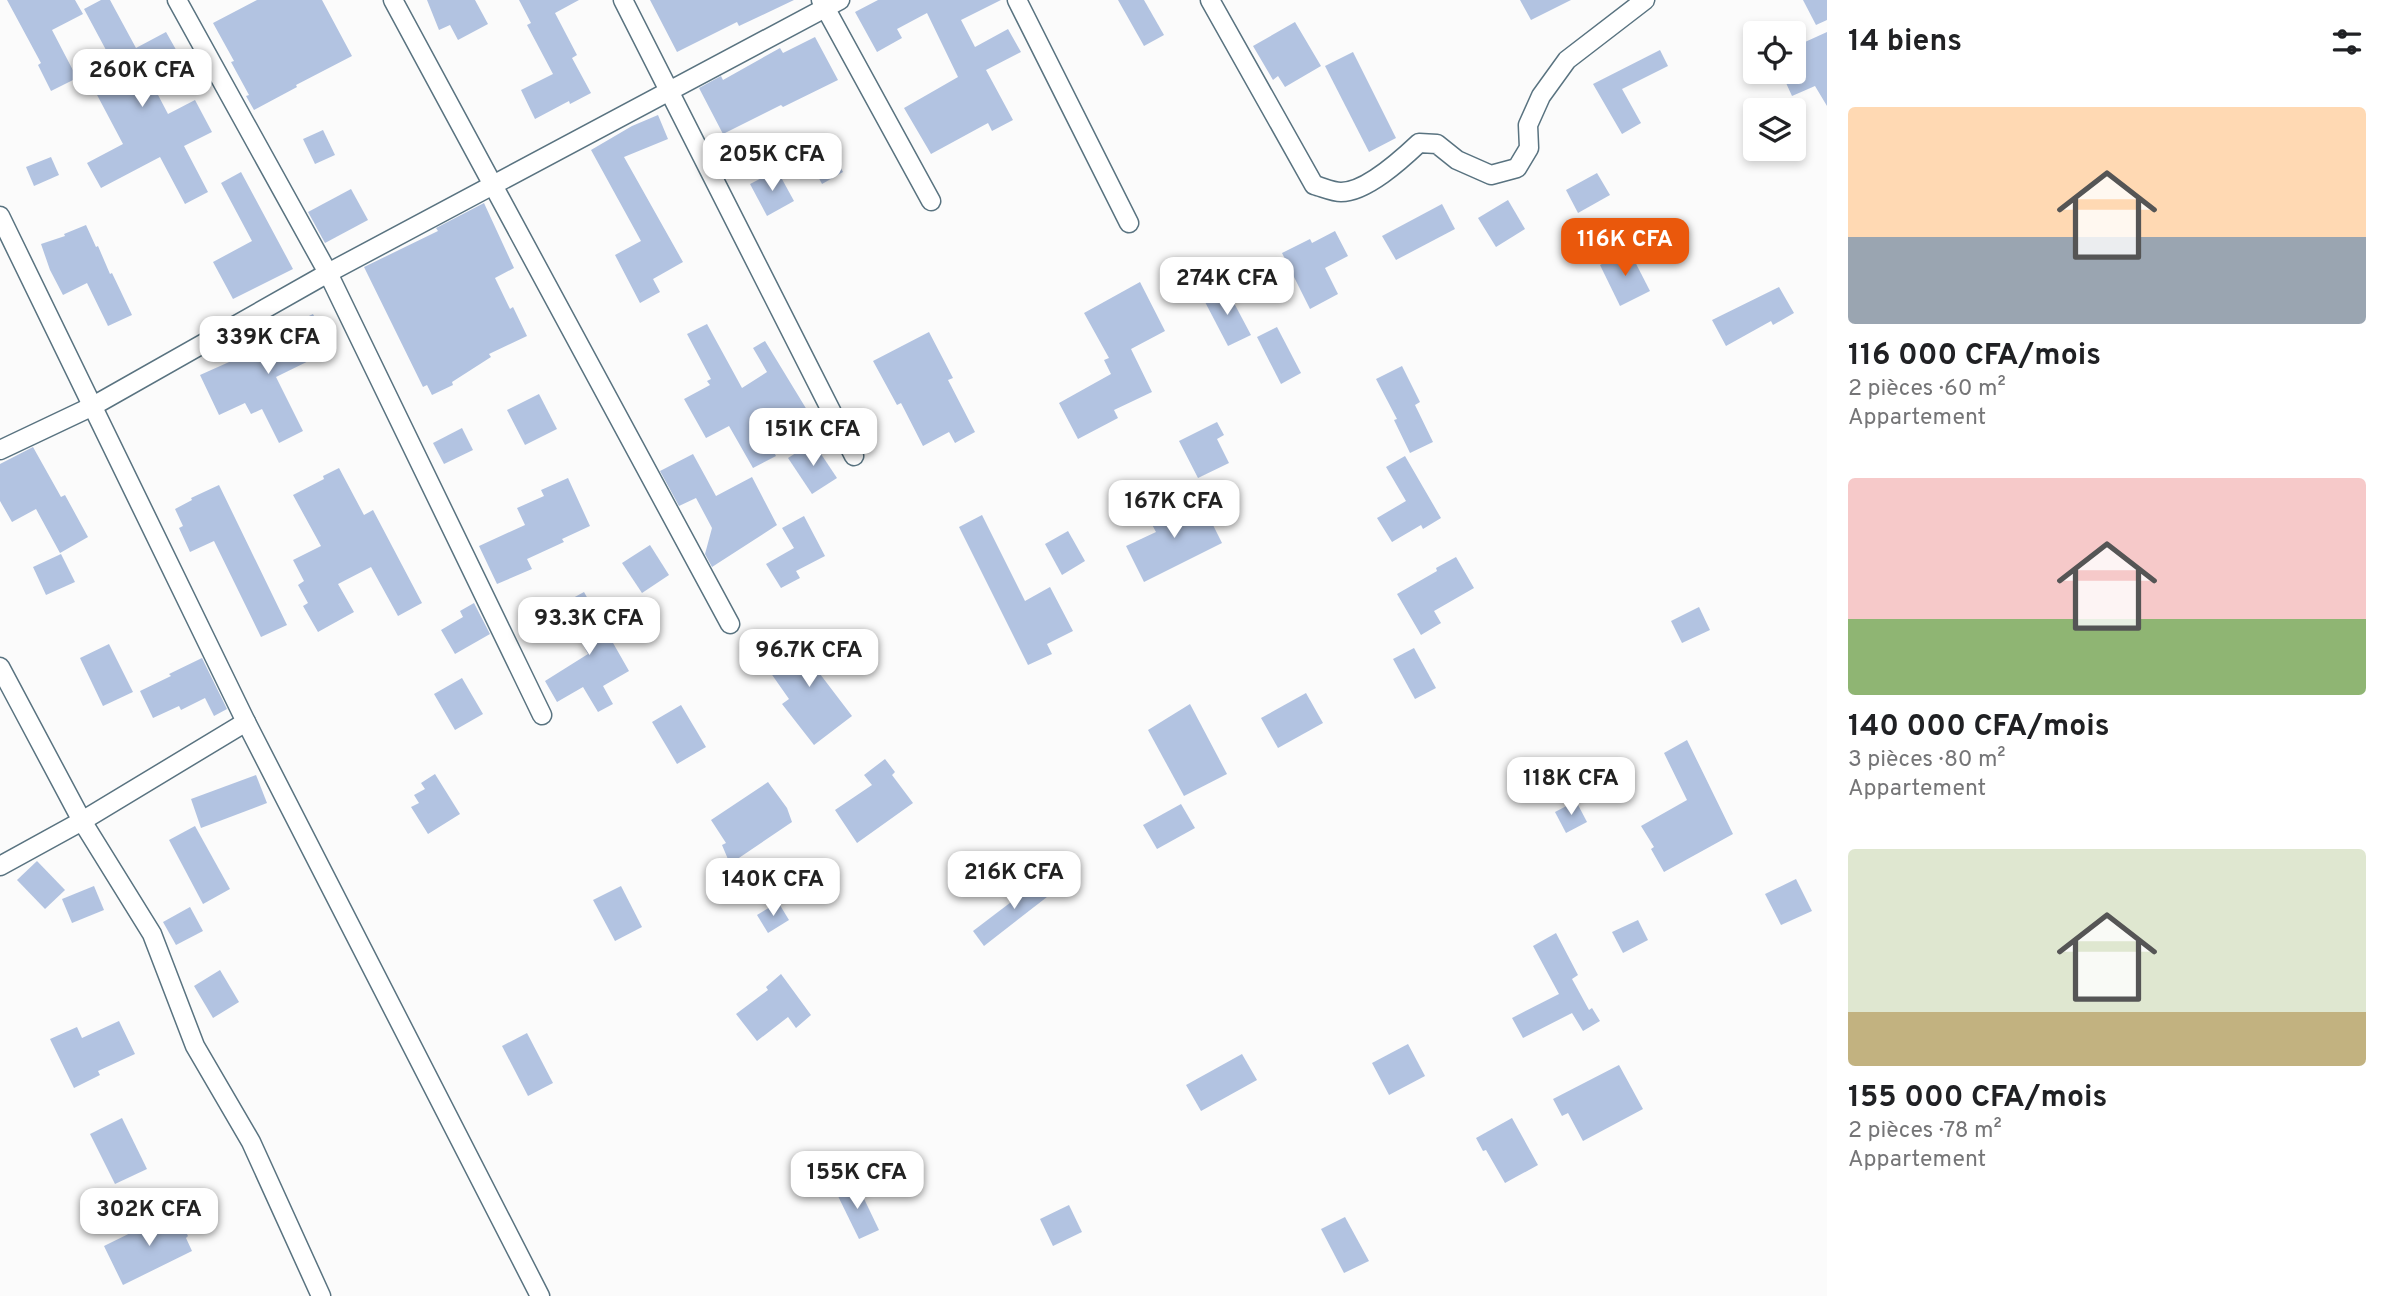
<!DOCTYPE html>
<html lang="fr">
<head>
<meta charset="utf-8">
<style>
	:root { --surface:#fff; --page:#f6f6f6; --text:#202124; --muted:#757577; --accent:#ea580c }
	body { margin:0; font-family:Overpass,sans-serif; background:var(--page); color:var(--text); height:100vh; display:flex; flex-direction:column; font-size:26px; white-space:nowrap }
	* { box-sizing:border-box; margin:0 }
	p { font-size:23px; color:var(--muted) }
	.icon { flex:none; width:38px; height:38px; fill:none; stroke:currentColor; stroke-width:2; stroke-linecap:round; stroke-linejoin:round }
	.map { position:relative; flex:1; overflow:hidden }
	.drawer { display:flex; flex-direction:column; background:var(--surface); width:560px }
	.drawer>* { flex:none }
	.controls { position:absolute; left:1743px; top:21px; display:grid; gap:14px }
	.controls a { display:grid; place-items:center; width:63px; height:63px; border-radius:7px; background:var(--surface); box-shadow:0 4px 10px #0003; font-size:35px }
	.price { position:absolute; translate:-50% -60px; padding:0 16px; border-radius:14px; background:#fff; color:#222; font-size:23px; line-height:46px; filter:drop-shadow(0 2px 4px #0008) }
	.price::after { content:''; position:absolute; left:50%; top:42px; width:21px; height:16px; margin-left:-10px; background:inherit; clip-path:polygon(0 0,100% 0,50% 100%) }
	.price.on { background:var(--accent); color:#fff }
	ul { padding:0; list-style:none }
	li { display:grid; align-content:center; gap:14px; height:371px; padding:0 21px }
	li span { display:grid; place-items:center; height:217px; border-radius:7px; color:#555 }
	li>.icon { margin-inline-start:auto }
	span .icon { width:126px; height:126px; fill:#fffc; stroke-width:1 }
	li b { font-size:30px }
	h2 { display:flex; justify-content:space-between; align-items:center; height:84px; padding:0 21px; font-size:30px }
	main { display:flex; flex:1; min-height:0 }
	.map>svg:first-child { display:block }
	.building { fill:#b2c3e1 }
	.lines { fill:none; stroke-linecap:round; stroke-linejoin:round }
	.street-casing { stroke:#597380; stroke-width:21 }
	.street { stroke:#fff; stroke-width:18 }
</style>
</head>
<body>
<main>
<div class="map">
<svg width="1827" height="1296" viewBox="0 0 1827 1296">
	<rect width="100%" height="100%" fill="#fbfbfb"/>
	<!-- building -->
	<g class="building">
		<path d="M7 0H75L83 14 52 30 77 78 51 91 38 65 41 63Z"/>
		<path d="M101 0H110L136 48 166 32 179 55 146 72 168 114 195 100 212 132 184 146 208 192 185 204 160 157 101 188 87 163 123 144 87 76 113 63 84 9Z"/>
		<path d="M257 0H322L352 56 296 85 297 87 254 110 246 96 249 95 231 62 234 61 213 23Z"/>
		<path d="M427 0H475L488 24 458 40 450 25 439 30Z"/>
		<path d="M519 0H579L555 13 577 55 572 58 591 93 570 104 569 101 535 119 521 90 553 74 527 25 531 23Z"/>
		<path d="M650 0H794L739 26 737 22 677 52Z"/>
		<path d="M878 0H1001L961 20 975 47 1008 29 1021 52 986 70 1013 120 992 131 988 123 931 154 904 108 958 77 927 13 897 29 902 38 877 52 855 12Z"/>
		<path d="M1118 0H1144L1164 35 1144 46Z"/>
		<path d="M1520 0H1571L1531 20Z"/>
		<path d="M1803 0H1827V20L1816 25Z"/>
		<path d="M1295 22 1321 66 1285 87 1278 76 1273 80 1253 46Z"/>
		<path d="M1827 32V106L1815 86 1792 96 1781 72H1794V47Z"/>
		<path d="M815 37 838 80 783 107 781 105 723 134 699 88 721 76 723 80 780 48 783 53Z"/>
		<path d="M1660 50 1668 66 1622 89 1641 123 1622 134 1593 84Z"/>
		<path d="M1353 52 1396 138 1369 152 1325 66Z"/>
		<path d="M658 115 668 139 624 157 683 262 653 279 660 292 640 303 615 255 641 241 591 150 632 126Z"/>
		<path d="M323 130 335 155 315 164 303 139Z"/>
		<path d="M832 152 843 172 822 184 811 163Z"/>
		<path d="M51 157 59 175 34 186 26 167Z"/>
		<path d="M777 170 794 201 767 216 750 184Z"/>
		<path d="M241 172 293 269 233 299 213 262 252 241 221 183Z"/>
		<path d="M1597 173 1610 195 1578 213 1566 190Z"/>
		<path d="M351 189 368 220 325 243 308 212Z"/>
		<path d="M1508 200 1525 229 1496 247 1478 218Z"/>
		<path d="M484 203 514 268 495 278 510 309 513 307 527 336 489 354 491 357 452 382 453 385 432 395 427 385 423 387 364 267 438 231 436 228Z"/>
		<path d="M1442 204 1455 229 1396 260 1382 236Z"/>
		<path d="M86 225 96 247 98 246 110 274 112 273 132 315 108 326 87 283 63 295 50 270 41 244 65 236 64 234Z"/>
		<path d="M1335 231 1348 256 1325 268 1338 294 1310 309 1282 253 1310 239 1312 243Z"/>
		<path d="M1629 250 1650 291 1620 306 1600 265Z"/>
		<path d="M1140 282 1165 331 1131 349 1152 392 1114 410 1118 418 1078 439 1059 403 1111 374 1104 360 1109 358 1084 313Z"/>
		<path d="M1779 287 1794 313 1773 325 1771 321 1726 346 1712 320Z"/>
		<path d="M1226 288 1251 335 1228 346 1204 300Z"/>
		<path d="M313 314 331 350 276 377 303 431 279 443 262 409 251 414 245 403 219 415 200 375 267 345 263 338Z"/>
		<path d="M707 324 742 388 767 372 753 348 765 341 807 410 764 434 776 456 753 468 729 426 706 438 684 399 710 385 707 381 711 379 687 334Z"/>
		<path d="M1277 327 1301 373 1281 384 1257 337Z"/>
		<path d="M929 332 953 378 948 380 975 432 955 443 949 432 923 446 901 403 897 405 873 361Z"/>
		<path d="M1402 366 1420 402 1415 405 1433 442 1410 453 1394 420 1397 419 1376 379Z"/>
		<path d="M539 394 557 429 525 445 507 410Z"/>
		<path d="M1217 422 1224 435 1217 439 1229 463 1198 478 1179 441Z"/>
		<path d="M462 428 473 450 444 464 433 443Z"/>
		<path d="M813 442 837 478 812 494 788 458Z"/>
		<path d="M33 447 61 497 65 495 88 537 60 553 36 509 12 522 0 501V464Z"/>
		<path d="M693 454 716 496 752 477 777 525 712 567 705 554 712 528 696 498 679 506 660 471Z"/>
		<path d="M1405 456 1441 518 1423 529 1421 525 1392 542 1377 518 1406 501 1386 467Z"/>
		<path d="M339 468 364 515 373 510 422 603 398 616 371 567 338 584 354 612 318 632 303 606 308 603 298 585 304 581 293 560 321 546 293 495 324 479 323 476Z"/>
		<path d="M568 478 590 526 562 539 564 542 527 559 532 569 497 584 479 546 525 525 517 508 544 496 541 490Z"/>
		<path d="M219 485 287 625 261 637 214 541 190 552 179 528 183 526 175 509 192 500 191 498Z"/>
		<path d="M1199 497 1222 543 1144 582 1126 546 1156 532 1149 519Z"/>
		<path d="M982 515 1025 601 1050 587 1073 631 1047 644 1052 654 1028 665 959 527Z"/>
		<path d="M804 516 825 556 796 571 800 578 781 588 766 564 794 548 782 528Z"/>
		<path d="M1068 531 1085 561 1062 575 1045 544Z"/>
		<path d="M650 545 669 575 642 593 622 563Z"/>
		<path d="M61 554 75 582 46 595 33 567Z"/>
		<path d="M1456 557 1474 588 1434 611 1441 623 1421 635 1397 594 1437 571 1436 568Z"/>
		<path d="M584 592 629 671 603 686 613 704 598 712 583 687 557 702 545 681 588 654 560 605Z"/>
		<path d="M474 603 490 634 455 654 441 630 463 617 460 611Z"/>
		<path d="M1699 607 1710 630 1682 643 1671 621Z"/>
		<path d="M819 637 837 662 820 674 852 716 814 745 782 704 789 699 761 659 780 647 787 659Z"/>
		<path d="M109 644 133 692 103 706 80 658Z"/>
		<path d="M1414 648 1436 688 1415 699 1393 659Z"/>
		<path d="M202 658 227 709 214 716 205 698 181 710 179 706 153 718 140 691 171 676 169 674Z"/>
		<path d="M462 678 483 714 455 730 434 694Z"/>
		<path d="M1306 693 1323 723 1278 748 1261 718Z"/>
		<path d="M1190 704 1227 774 1184 796 1148 730Z"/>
		<path d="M681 705 706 747 677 764 652 722Z"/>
		<path d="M1687 740 1733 834 1664 872 1651 849 1654 847 1641 826 1687 800 1664 753Z"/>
		<path d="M885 759 895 772 892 775 913 803 857 843 835 810 872 785 864 775Z"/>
		<path d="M435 774 460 814 428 834 411 807 419 803 414 795 425 789 421 783Z"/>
		<path d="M256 775 267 803 201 828 191 799Z"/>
		<path d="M768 782 787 808 792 822 730 864 722 845 726 843 711 820Z"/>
		<path d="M1576 801 1587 822 1566 833 1555 812Z"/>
		<path d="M1181 804 1195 828 1157 849 1143 825Z"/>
		<path d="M195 826 230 889 203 904 169 840Z"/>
		<path d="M37 861 65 890 45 909 17 880Z"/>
		<path d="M1045 876 1056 890 984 946 973 931Z"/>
		<path d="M1796 879 1812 911 1781 925 1765 894Z"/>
		<path d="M94 886 104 910 72 923 62 899Z"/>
		<path d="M621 886 642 927 615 941 593 900Z"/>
		<path d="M778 902 789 920 768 933 757 915Z"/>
		<path d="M190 907 203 931 176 945 163 922Z"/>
		<path d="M1638 920 1648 940 1623 953 1612 932Z"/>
		<path d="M1556 933 1578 975 1572 979 1589 1010 1592 1008 1600 1021 1583 1031 1572 1013 1523 1038 1512 1018 1559 994 1533 946Z"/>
		<path d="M220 970 239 1002 213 1018 194 986Z"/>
		<path d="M781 974 811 1015 796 1028 788 1017 757 1041 736 1014 768 990 766 987Z"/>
		<path d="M119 1021 135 1054 98 1071 100 1075 74 1088 50 1039 77 1027 82 1038Z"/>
		<path d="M527 1033 553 1083 528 1096 502 1046Z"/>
		<path d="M1408 1044 1425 1076 1389 1095 1372 1063Z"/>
		<path d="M1242 1054 1257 1080 1201 1111 1186 1085Z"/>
		<path d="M1619 1065 1643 1109 1583 1141 1568 1113 1562 1116 1553 1099Z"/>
		<path d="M122 1118 147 1169 115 1184 90 1134Z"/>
		<path d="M1512 1118 1538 1165 1505 1183 1486 1150 1483 1151 1476 1138Z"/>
		<path d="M856 1182 879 1230 859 1239 836 1192Z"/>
		<path d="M1069 1205 1082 1232 1053 1246 1040 1219Z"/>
		<path d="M175 1211 188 1236 186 1238 192 1251 123 1285 104 1246Z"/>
		<path d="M1345 1217 1369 1261 1344 1273 1321 1229Z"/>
	</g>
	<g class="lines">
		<defs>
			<g id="street">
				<path d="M177 0 328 273 542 715"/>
				<path d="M393 0 730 624"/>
				<path d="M623 0 854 456"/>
				<path d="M821 0 931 201"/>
				<path d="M1017 0 1129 223"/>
				<path d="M1210 0 1314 185C1322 187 1333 192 1341 192 1366 192 1401 160 1419 143L1437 144 1457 160 1491 175 1517 168 1529 148 1528 125 1541 96 1567 60 1645 0"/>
				<path d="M0 216 246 722 540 1296"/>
				<path d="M0 450 93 406 328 273 840 0"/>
				<path d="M0 667 82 821 152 934 195 1046 251 1142 321 1296"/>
				<path d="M0 866 82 821 246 722"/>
			</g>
		</defs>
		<!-- street casing -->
		<use href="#street" class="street-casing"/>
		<!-- street -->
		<use href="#street" class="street"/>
	</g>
</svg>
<div class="controls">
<a><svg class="icon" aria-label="locate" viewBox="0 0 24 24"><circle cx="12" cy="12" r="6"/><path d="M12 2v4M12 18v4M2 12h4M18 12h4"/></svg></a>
<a><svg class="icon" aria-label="layers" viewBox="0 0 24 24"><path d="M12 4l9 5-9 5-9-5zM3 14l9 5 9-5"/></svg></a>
</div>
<b class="price" style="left:142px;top:109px">260K CFA</b>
<b class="price" style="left:772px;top:193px">205K CFA</b>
<b class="price on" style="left:1625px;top:278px">116K CFA</b>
<b class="price" style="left:1227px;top:317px">274K CFA</b>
<b class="price" style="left:268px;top:376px">339K CFA</b>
<b class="price" style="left:813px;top:468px">151K CFA</b>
<b class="price" style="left:1174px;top:540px">167K CFA</b>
<b class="price" style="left:589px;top:657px">93.3K CFA</b>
<b class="price" style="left:809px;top:689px">96.7K CFA</b>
<b class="price" style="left:1571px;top:817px">118K CFA</b>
<b class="price" style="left:1014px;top:911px">216K CFA</b>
<b class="price" style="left:773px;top:918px">140K CFA</b>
<b class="price" style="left:857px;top:1211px">155K CFA</b>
<b class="price" style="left:149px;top:1248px">302K CFA</b>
</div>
<section class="drawer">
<h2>14 biens<svg class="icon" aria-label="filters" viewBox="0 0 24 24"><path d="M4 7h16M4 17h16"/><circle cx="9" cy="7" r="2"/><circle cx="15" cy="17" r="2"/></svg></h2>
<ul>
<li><span style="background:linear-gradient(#ffd9b3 60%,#9aa5b1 0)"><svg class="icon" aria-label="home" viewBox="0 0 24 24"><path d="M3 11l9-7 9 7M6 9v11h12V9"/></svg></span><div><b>116 000 CFA/mois</b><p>2 pièces · 60 m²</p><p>Appartement</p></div></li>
<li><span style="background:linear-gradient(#f6c9c9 65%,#8fb573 0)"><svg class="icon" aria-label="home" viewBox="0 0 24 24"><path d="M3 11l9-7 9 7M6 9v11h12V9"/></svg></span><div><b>140 000 CFA/mois</b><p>3 pièces · 80 m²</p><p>Appartement</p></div></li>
<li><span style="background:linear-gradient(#dfe7d0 75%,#c2b280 0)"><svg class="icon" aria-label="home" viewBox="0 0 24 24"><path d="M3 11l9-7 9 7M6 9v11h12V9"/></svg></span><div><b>155 000 CFA/mois</b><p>2 pièces · 78 m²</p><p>Appartement</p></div></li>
</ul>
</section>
</main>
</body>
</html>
